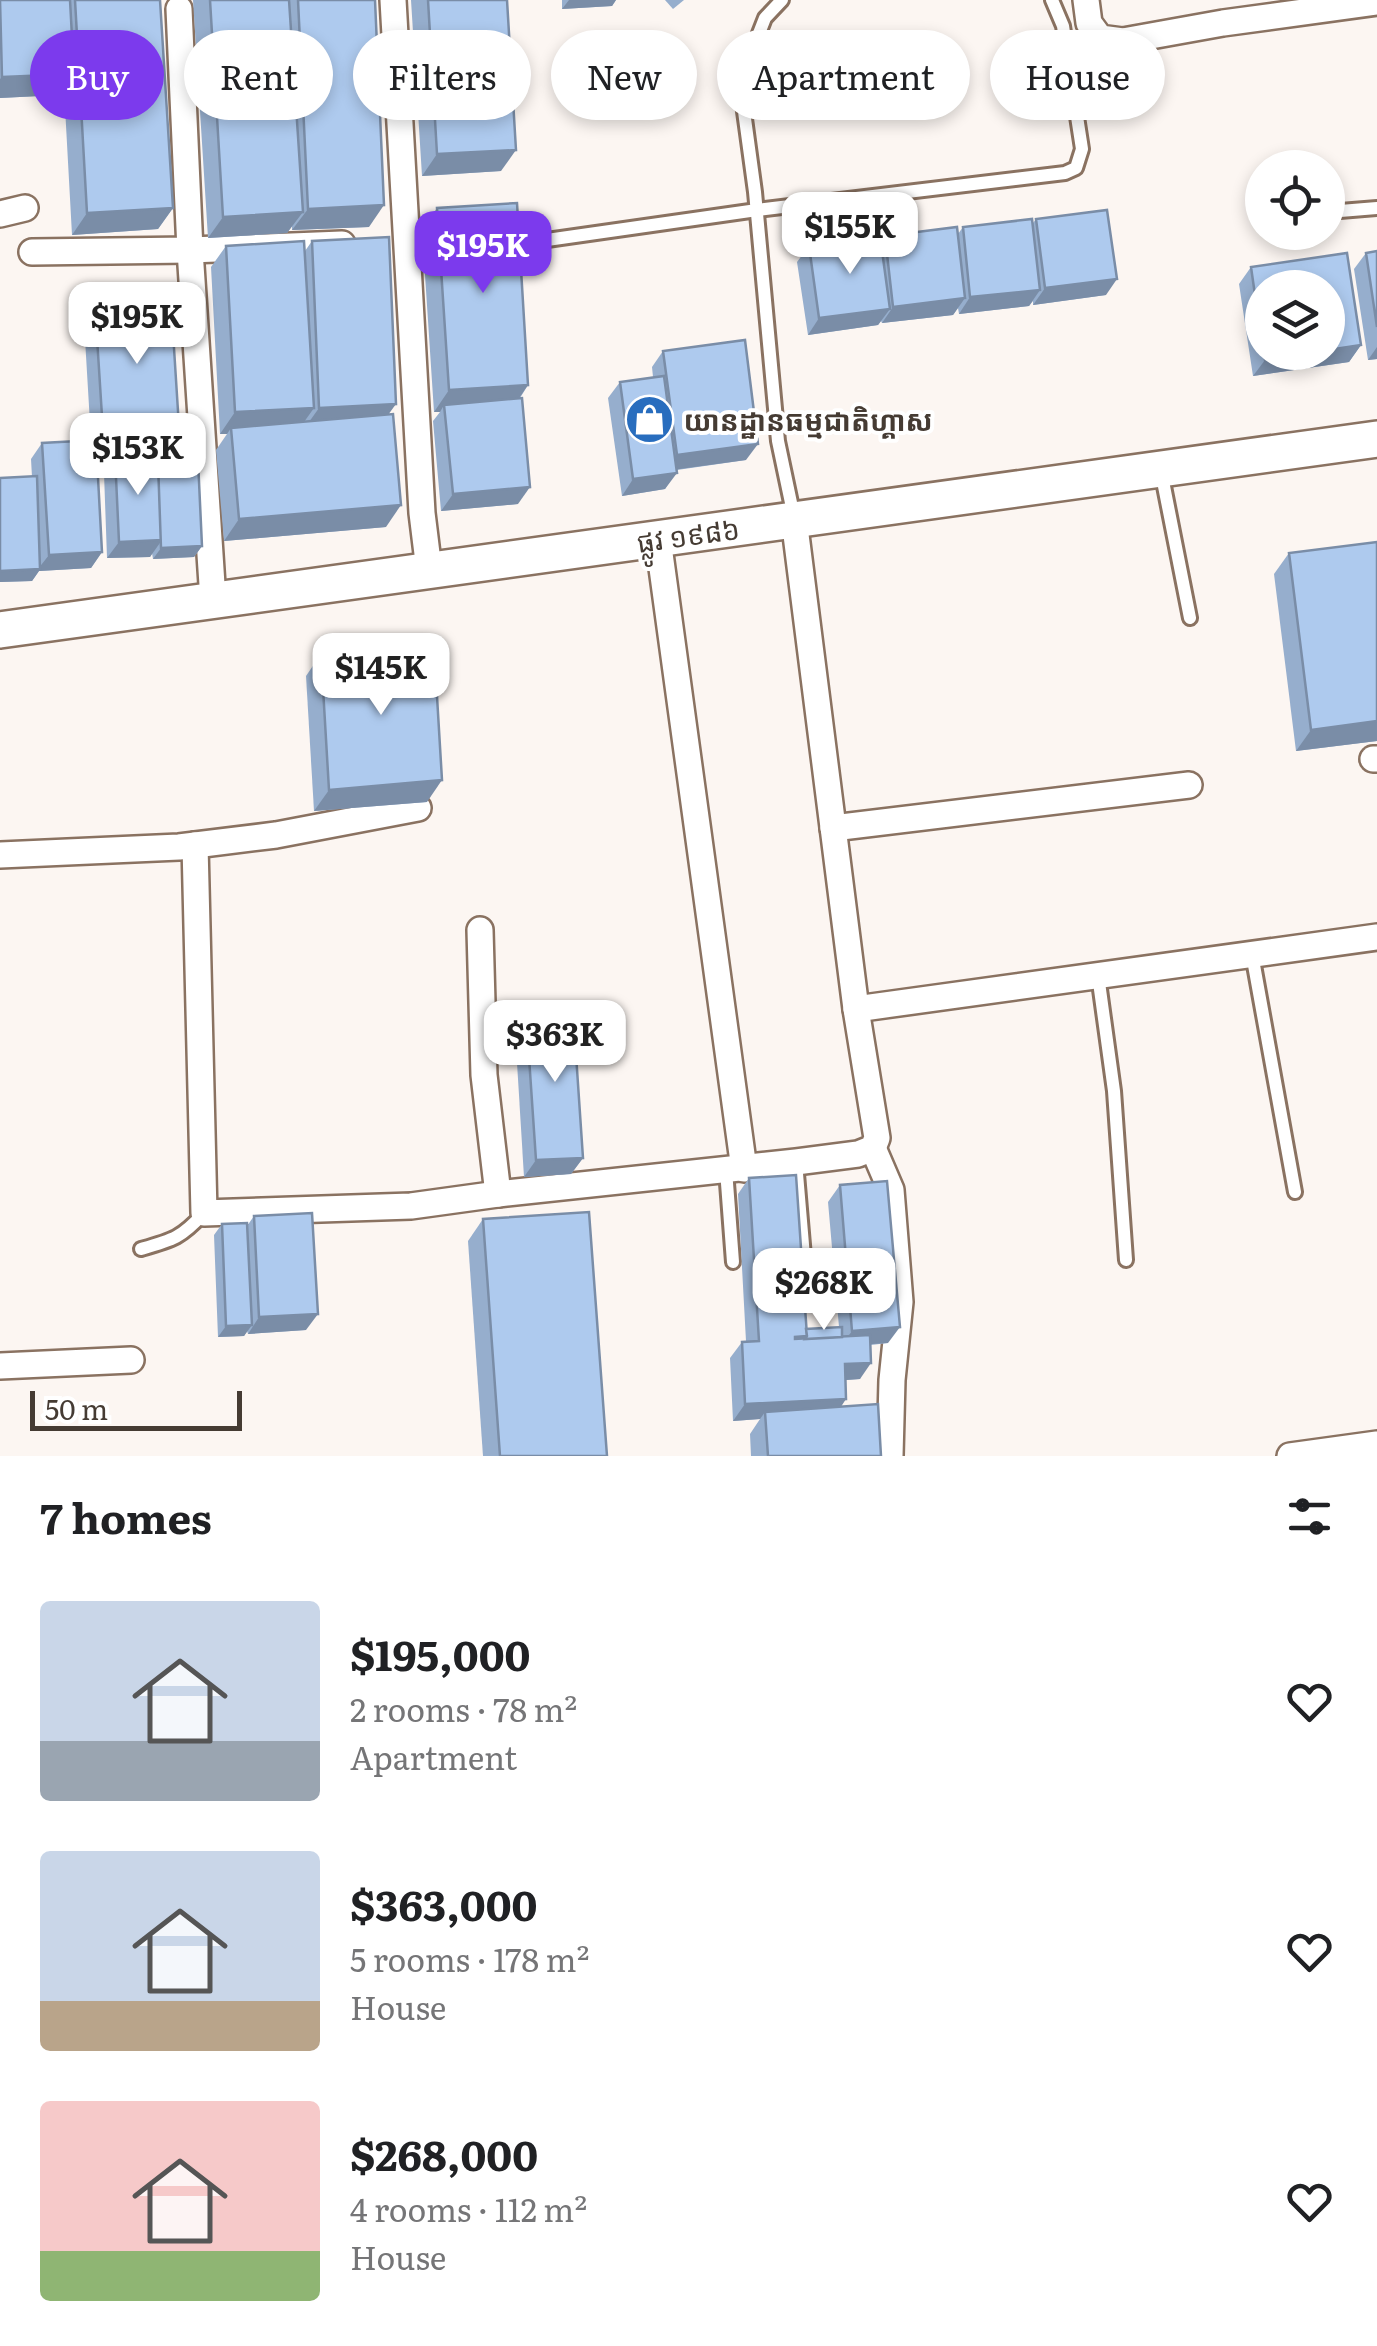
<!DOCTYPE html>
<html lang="en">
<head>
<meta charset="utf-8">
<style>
	:root { --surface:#fff; --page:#f6f6f6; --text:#202124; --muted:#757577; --accent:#7c3aed }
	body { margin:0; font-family:Literata,"Noto Sans Khmer",serif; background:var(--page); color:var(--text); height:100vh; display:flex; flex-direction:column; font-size:38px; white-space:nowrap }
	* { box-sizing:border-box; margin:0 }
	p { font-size:32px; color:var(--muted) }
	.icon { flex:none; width:55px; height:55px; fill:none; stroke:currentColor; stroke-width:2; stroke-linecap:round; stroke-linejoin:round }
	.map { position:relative; height:1456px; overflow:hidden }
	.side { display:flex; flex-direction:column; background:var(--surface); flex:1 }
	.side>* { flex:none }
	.top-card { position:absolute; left:30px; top:30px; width:1318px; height:90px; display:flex; gap:20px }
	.tools { position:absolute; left:1245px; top:150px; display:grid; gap:20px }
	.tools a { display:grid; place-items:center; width:100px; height:100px; border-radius:50%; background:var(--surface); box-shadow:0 5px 15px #0003; font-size:50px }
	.scale { position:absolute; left:30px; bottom:25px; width:212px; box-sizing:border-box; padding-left:10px; border:5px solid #453b33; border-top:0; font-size:28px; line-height:35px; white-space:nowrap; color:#453b33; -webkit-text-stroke:8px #fff; paint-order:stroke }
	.price { position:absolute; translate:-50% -85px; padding:0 22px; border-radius:20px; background:#fff; color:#222; font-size:32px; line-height:65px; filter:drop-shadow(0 2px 5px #0008) }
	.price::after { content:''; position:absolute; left:50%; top:60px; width:30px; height:22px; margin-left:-15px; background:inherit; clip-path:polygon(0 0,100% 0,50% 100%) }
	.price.current { background:var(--accent); color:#fff }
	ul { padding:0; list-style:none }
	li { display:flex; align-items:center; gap:30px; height:250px; padding:0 40px }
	li span { display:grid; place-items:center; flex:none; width:280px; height:200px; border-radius:10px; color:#555 }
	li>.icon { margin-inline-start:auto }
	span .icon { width:120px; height:120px; fill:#fffc; stroke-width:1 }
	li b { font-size:42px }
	h2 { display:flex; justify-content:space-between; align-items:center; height:120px; padding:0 40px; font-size:42px }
	.pill { padding:0 35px; border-radius:45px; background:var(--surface); box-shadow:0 5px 15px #0003; font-size:35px; line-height:90px }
	.pill.current { background:var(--accent); color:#fff }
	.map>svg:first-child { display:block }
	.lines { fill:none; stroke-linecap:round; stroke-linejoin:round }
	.service-casing { stroke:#8a7261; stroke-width:18 }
	.minor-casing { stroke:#8a7261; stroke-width:30 }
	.secondary-casing { stroke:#8a7261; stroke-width:40 }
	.service { stroke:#fff; stroke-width:12 }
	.minor { stroke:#fff; stroke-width:25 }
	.secondary { stroke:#fff; stroke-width:35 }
	.wall { fill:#96aecd; fill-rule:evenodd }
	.shaded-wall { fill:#7a8da7 }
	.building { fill:#aecaee; stroke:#7a8da7; stroke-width:2.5 }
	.labels { text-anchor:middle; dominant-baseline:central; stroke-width:8; stroke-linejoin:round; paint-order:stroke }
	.poi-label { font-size:28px; font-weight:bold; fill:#453b33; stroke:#fff; text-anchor:start }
	.street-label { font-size:28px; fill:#453b33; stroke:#fff }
</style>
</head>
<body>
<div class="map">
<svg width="1377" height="1456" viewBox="0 0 1377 1456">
	<rect width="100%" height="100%" fill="#fcf6f2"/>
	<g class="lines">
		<defs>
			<g id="service">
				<path d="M782 0 765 18 740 82 755 192 778 441 794 517"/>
				<path d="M1328 212 1377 208"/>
				<path d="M533 242 757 210 1065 173 1076 168 1082 149 1063 26 1052 0"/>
				<path d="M1161 471 1190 618"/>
				<path d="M1252 954 1295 1192"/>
				<path d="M1098 975 1114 1091 1126 1260"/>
				<path d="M796 1162 806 1280"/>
				<path d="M726 1170 733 1262"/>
				<path d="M141 1249C173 1240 181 1238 204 1213"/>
			</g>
			<g id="minor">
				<path d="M393 0 422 513 429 570"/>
				<path d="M1086 0 1089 23 1100 38 1123 41 1223 23 1377 2"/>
				<path d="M179 9 190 250 213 600"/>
				<path d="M0 214 25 208"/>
				<path d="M32 252 190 250 342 244"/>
				<path d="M658 539 744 1169"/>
				<path d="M1373 759H1377"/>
				<path d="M833 828 1189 785"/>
				<path d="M195 845 204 1213 411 1206 498 1194 796 1162 858 1154 873 1148 877 1138 856 1009 794 519"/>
				<path d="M0 855 179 847 276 835 418 808"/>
				<path d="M480 930 484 1075 498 1194"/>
				<path d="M856 1009 1377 937"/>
				<path d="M873 1148 891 1190 900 1302 892 1380 890 1456"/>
				<path d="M0 1366 131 1360"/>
				<path d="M1290 1456 1377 1444"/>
			</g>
			<path id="secondary" d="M0 630 1377 439"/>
		</defs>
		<!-- service casing -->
		<use href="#service" class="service-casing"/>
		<!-- minor casing -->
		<use href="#minor" class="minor-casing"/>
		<!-- secondary casing -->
		<use href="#secondary" class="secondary-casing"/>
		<!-- service -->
		<use href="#service" class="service"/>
		<!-- minor -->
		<use href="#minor" class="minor"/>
		<!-- secondary -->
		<use href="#secondary" class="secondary"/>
	</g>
	<!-- wall -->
	<g class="wall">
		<path d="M0 0H160L173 208 158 229 72 235 64 89 59 95 0 98Z"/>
		<path d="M193 0H375L369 227 292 230V226L287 233 208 238Z"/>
		<path d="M411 0H507L501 171 422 176Z"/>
		<path d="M562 0H616L612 6 562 9Z"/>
		<path d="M665 0H684L673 9Z"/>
		<path d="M437 208 528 385 520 398 518 504 441 511 433 421 440 412H434L422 229Z"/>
		<path d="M1036 219 1106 295 1033 305V301L1029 306 959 314 958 308 953 315 882 323 881 321 878 325 808 335 797 262 809 246 881 242 885 236 958 234 963 227 1033 223Z"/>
		<path d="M312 241 388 414 386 527 224 541 216 450 227 434H220L211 267 226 246 305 251Z"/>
		<path d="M1377 251V359L1368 360 1354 269 1366 253Z"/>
		<path d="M1251 267 1361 345 1349 362 1253 376 1239 284ZM1262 288 1328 352H1262Z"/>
		<path d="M95 306 179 427 167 443 97 448 102 552 91 568 39 571 32 581 0 582V478L32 477 31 459 42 443 91 440 84 322Z"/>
		<path d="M663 351 746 460 677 470 665 489 622 496 608 398 620 382 653 377 652 367Z"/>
		<path d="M115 456 158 462 202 546 194 557 153 559 152 553 150 557 107 558 104 473Z"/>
		<path d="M1377 542V741L1296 751 1274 574 1289 553Z"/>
		<path d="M321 654 427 802 314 811 306 676Z"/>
		<path d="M526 1013 583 1158 571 1174 524 1177 515 1030Z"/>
		<path d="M749 1178 806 1329 839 1327 828 1202 840 1185 888 1343 871 1345 860 1379 845 1380 841 1407 881 1456H751L750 1434 760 1419 733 1421 730 1358 742 1342 746 1341 738 1194Z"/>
		<path d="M254 1216 306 1330 248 1334 247 1331 244 1336 218 1337 214 1235 222 1224 247 1226Z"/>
		<path d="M483 1219 607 1456H483L468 1241Z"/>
	</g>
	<!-- shaded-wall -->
	<g class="shaded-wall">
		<path d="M569 0H616L612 6 562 9Z"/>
		<path d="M74 74 59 95 0 98V79L2 77Z"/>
		<path d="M516 150 501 171 422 176 437 154Z"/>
		<path d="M384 205 369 227 292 230 308 209Z"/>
		<path d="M173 208 158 229 72 235 87 213Z"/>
		<path d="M303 212 287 233 208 238 223 217Z"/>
		<path d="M1117 279 1106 295 1033 305 1045 288Z"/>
		<path d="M1040 290 1029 306 959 314 970 297Z"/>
		<path d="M965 298 953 315 882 323 893 307Z"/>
		<path d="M890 309 878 325 808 335 819 318Z"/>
		<path d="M1361 345 1349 362 1253 376 1265 360 1313 352H1328V350Z"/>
		<path d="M1377 347V359L1368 360Z"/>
		<path d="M528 385 513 407 444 405 440 412H434L449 390Z"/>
		<path d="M396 404 380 426 304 429 319 408Z"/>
		<path d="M314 408 299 429 231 428 227 434H220L235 412Z"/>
		<path d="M179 427 167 443 91 448 103 432Z"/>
		<path d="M758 444 746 460 665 471 677 455Z"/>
		<path d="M677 473 665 489 622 496 633 479Z"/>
		<path d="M530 487 518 504 441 511 453 494Z"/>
		<path d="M401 505 386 527 224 541 239 519Z"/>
		<path d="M162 540 150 557 107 558 119 542Z"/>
		<path d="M202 546 194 557 153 559 161 548Z"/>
		<path d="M102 552 91 568 39 571 32 581 0 582V571L38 569 49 555Z"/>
		<path d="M1377 721V741L1296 751 1311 730Z"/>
		<path d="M442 780 427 802 314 811 329 790Z"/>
		<path d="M583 1158 571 1174 524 1177 536 1160Z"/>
		<path d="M318 1314 306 1330 248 1334 259 1317Z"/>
		<path d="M252 1325 244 1336 218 1337 226 1326Z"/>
		<path d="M900 1327 888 1343 841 1346 852 1331Z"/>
		<path d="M871 1363 860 1379 833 1381 845 1364Z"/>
		<path d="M846 1399 835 1416 765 1412 760 1419 733 1421 745 1404Z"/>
	</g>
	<!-- building -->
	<g class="building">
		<path d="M0 0H70L74 74 2 77Z"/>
		<path d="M75 0H160L173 208 87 213Z"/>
		<path d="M210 0H289L303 212 223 217Z"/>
		<path d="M298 0H375L384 205 308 209Z"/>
		<path d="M428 0H507L516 150 437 154Z"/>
		<path d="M517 203 528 385 449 390 437 208Z"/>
		<path d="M1107 210 1117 279 1045 288 1036 219Z"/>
		<path d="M1032 219 1040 290 970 297 963 227Z"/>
		<path d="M957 227 965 298 893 307 885 236Z"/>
		<path d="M880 236 890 309 819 318 809 246Z"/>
		<path d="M389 237 396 404 319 408 312 241Z"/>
		<path d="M304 241 314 408 235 412 226 246Z"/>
		<path d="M1377 251V327L1366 253Z"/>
		<path d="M1347 253 1361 345 1328 350V288H1262V344L1251 267Z"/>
		<path d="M171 301 179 427 103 432 95 306Z"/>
		<path d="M745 340 758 444 677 455 663 351Z"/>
		<path d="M1264 352H1313L1265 360Z"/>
		<path d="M664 376 677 473 633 479 620 382Z"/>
		<path d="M522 398 530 487 453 494 444 405Z"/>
		<path d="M393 414 401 505 239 519 231 428Z"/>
		<path d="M96 440 102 552 49 555 42 443Z"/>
		<path d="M158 455 162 540 119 542 115 456Z"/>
		<path d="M198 460 202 546 161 548 158 462Z"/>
		<path d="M37 476 40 569 0 571V478Z"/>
		<path d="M1377 542V721L1311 730 1289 553Z"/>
		<path d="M434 646 442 780 329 790 321 654Z"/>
		<path d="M573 1010 583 1158 536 1160 526 1013Z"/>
		<path d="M796 1175 807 1336 795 1337V1339L870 1335 871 1363 845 1364 846 1399 745 1404 742 1342 759 1341 749 1178Z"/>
		<path d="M887 1181 900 1327 852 1331 840 1185Z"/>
		<path d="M589 1212 607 1456H500L483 1219Z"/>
		<path d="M312 1213 318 1314 259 1317 254 1216Z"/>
		<path d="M247 1223 252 1325 226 1326 222 1224Z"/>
		<path d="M842 1327V1337L805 1339 807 1336 806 1329Z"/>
		<path d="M878 1404 881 1456H768L765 1412Z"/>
	</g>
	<!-- icons -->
	<defs>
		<symbol id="shop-disc" viewBox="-11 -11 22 22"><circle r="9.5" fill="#286dbe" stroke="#fff"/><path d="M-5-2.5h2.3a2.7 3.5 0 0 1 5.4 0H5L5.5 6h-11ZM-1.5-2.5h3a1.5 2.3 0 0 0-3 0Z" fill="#fff"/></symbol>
	</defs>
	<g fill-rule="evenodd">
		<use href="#shop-disc" x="622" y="392" width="55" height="55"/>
	</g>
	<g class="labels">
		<!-- poi labels -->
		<g class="poi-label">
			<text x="684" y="419">យានដ្ឋានធម្មជាតិហ្គាស</text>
		</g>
		<!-- street labels -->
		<g class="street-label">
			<text transform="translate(688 534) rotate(-8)">ផ្លូវ ១៩៨៦</text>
		</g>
	</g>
</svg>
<div class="tools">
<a><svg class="icon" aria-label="locate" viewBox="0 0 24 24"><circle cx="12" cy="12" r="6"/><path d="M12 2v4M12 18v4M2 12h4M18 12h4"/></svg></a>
<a><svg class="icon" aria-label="layers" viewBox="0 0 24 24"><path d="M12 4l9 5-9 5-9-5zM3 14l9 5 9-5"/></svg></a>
</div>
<div class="scale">50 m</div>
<b class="price" style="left:850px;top:277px">$155K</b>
<b class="price current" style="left:483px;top:296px">$195K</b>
<b class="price" style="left:137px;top:367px">$195K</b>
<b class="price" style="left:138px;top:498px">$153K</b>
<b class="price" style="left:381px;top:718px">$145K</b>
<b class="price" style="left:555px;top:1085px">$363K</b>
<b class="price" style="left:824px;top:1333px">$268K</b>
<div class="top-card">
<a class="pill current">Buy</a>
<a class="pill">Rent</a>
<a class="pill">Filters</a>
<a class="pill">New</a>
<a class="pill">Apartment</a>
<a class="pill">House</a>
</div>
</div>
<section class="side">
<h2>7 homes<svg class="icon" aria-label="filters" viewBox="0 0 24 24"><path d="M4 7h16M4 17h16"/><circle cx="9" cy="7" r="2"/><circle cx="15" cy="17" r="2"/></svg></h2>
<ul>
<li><span style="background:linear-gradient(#c9d6e8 70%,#9aa5b1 0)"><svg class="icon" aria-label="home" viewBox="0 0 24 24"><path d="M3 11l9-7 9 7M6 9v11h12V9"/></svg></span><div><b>$195,000</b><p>2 rooms · 78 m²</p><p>Apartment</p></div><svg class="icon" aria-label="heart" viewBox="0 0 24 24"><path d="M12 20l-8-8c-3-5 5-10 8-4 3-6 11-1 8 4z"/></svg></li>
<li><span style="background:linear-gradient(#c9d6e8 75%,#b9a48a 0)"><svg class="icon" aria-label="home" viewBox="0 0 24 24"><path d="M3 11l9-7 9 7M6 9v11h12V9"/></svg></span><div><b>$363,000</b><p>5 rooms · 178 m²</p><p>House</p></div><svg class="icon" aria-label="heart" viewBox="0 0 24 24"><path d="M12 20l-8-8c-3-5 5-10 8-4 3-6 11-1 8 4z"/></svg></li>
<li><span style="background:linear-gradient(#f6c9c9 75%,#8fb573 0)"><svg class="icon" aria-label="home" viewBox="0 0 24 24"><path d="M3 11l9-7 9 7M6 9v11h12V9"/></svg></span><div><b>$268,000</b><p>4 rooms · 112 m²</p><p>House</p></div><svg class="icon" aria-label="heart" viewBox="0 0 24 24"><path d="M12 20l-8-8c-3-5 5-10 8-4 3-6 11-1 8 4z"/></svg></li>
</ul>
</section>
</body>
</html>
